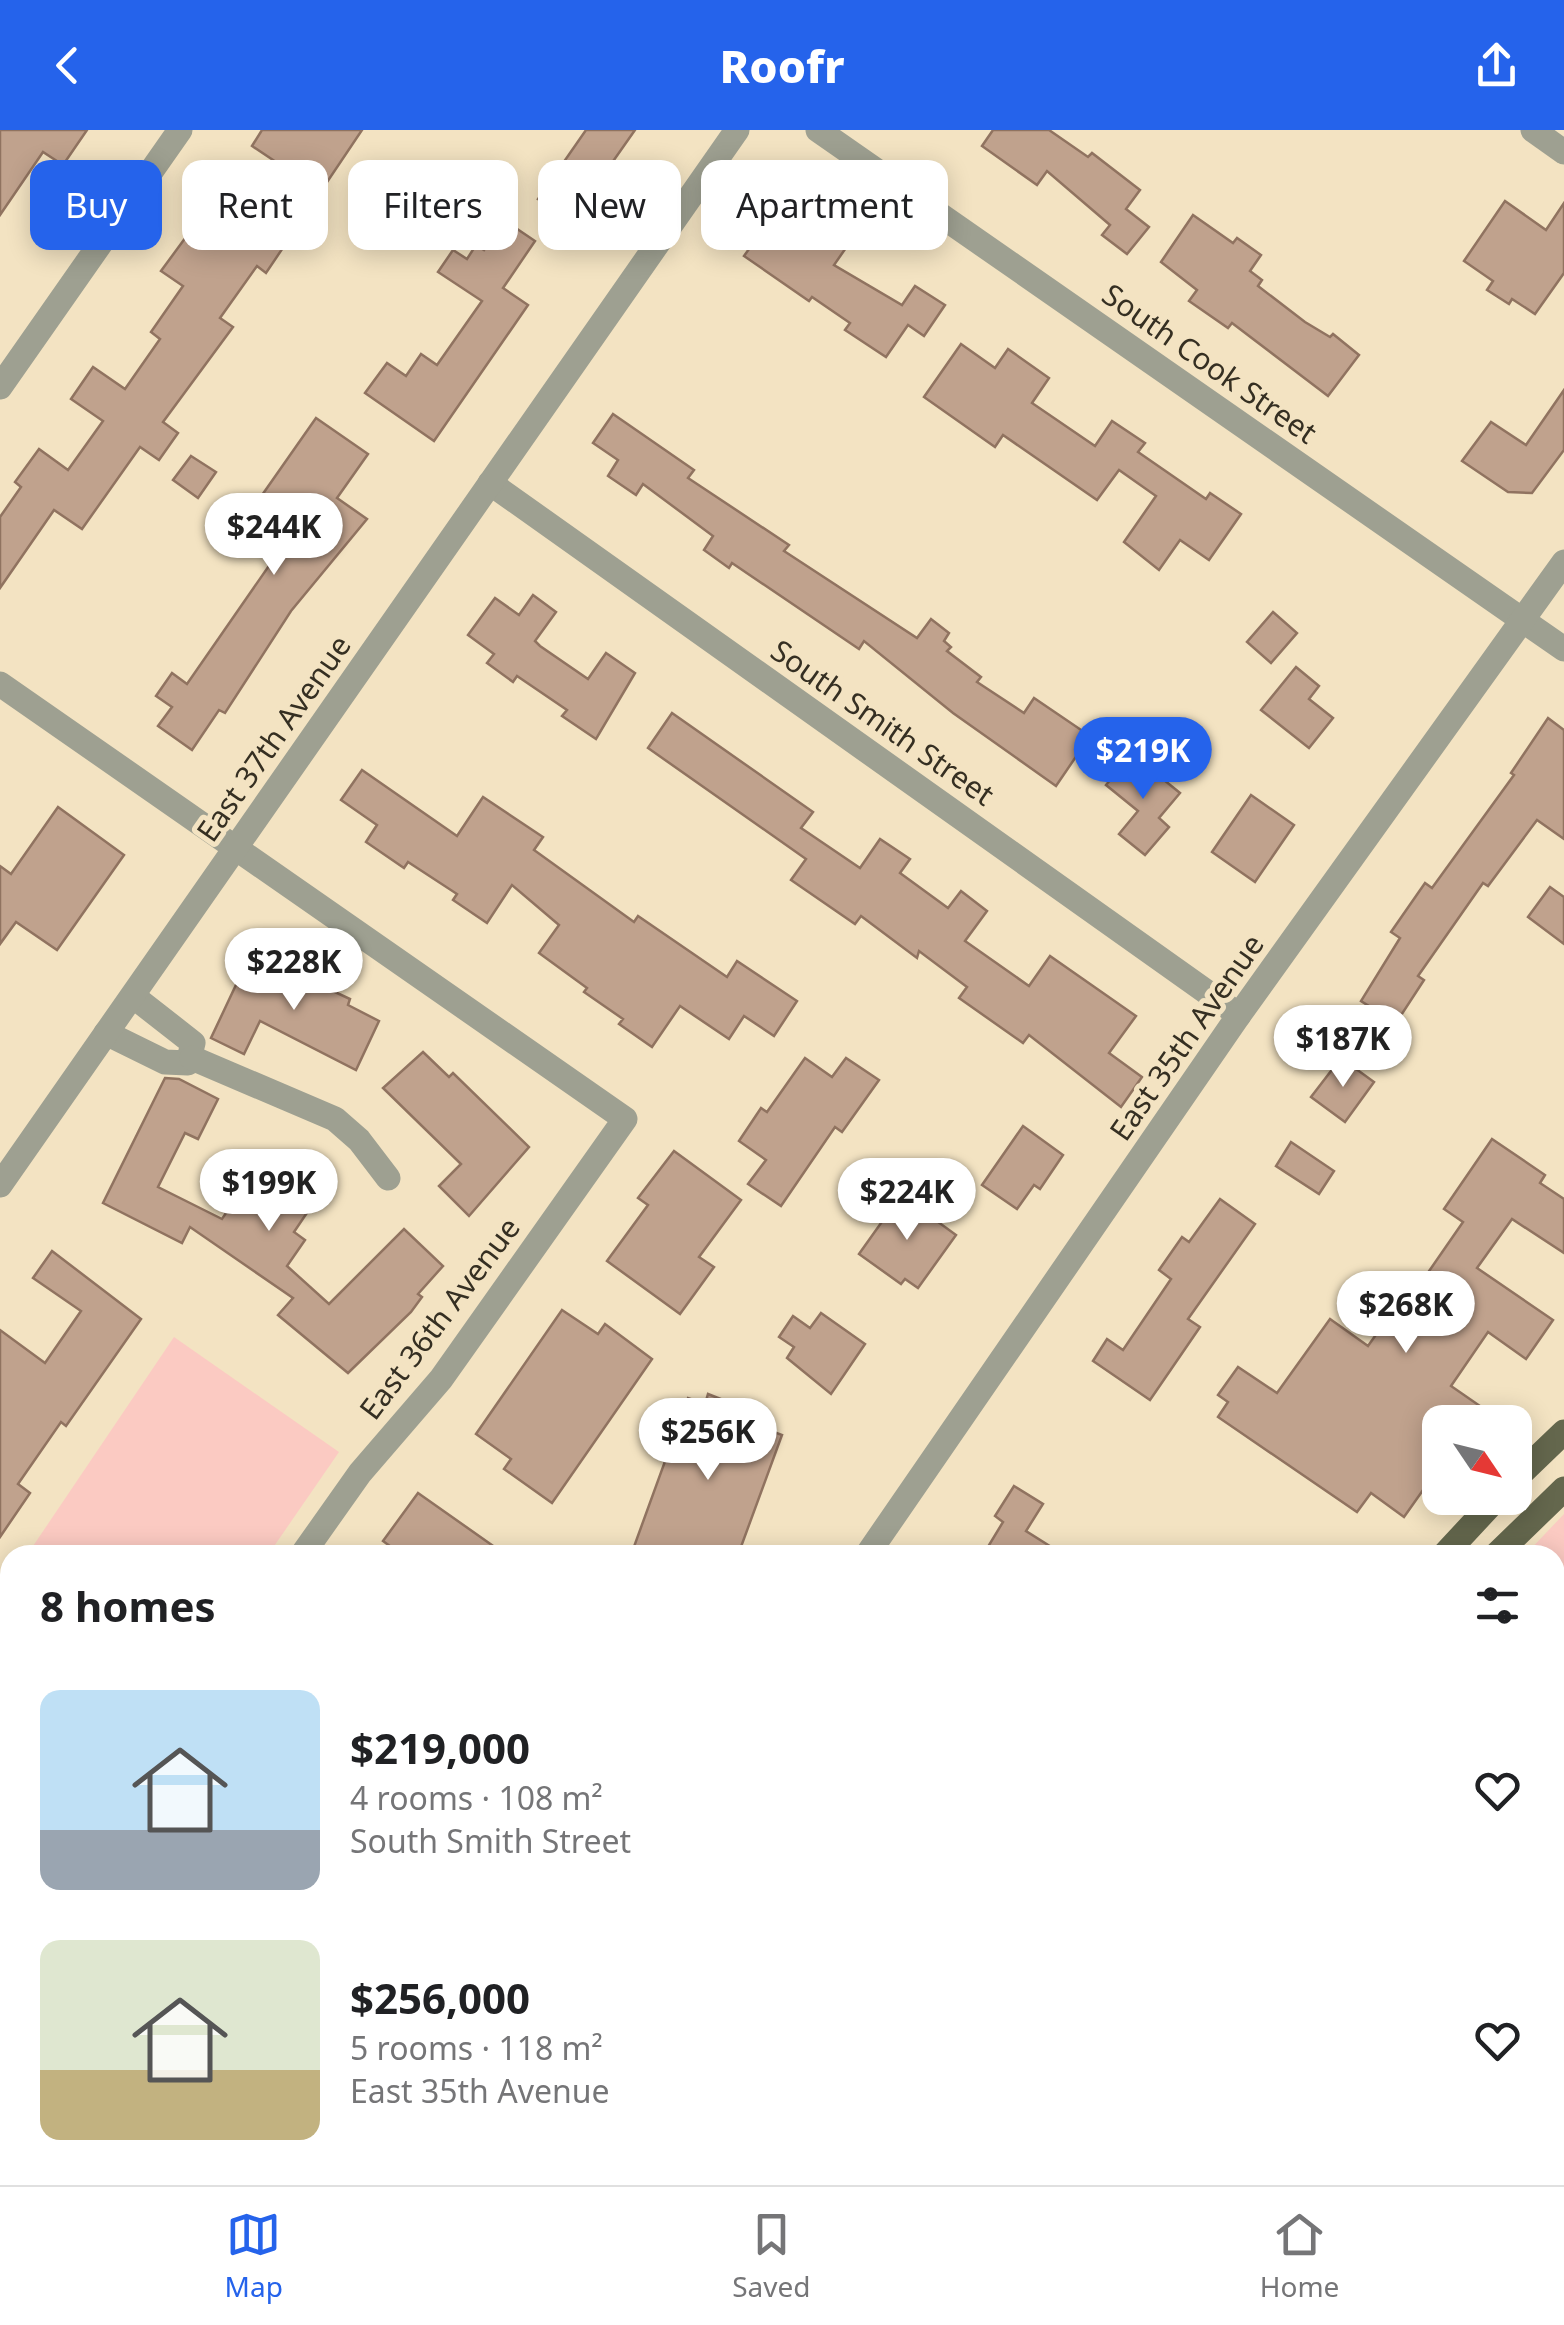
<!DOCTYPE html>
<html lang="en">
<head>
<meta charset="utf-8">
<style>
	:root { --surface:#fff; --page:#f2f2f2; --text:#202124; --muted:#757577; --line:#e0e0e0; --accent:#2563eb }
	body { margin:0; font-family:"Noto Sans",sans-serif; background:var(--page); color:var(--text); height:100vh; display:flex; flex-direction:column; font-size:38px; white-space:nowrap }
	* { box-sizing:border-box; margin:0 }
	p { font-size:32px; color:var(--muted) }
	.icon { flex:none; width:55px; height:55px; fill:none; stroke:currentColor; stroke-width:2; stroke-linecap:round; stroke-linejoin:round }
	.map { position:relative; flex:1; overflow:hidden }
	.panel { position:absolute; left:0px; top:1415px; width:1565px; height:640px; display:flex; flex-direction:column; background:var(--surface); border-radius:30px 30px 0 0; box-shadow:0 5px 25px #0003 }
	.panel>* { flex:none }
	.banner { position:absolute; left:30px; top:30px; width:1000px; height:90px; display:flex; gap:20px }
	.needle { width:65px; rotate:125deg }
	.buttons { position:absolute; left:1422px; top:1275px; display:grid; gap:20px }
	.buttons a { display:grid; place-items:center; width:110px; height:110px; border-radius:20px; background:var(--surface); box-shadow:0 5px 25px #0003; font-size:50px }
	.price { position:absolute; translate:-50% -85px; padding:0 22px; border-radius:35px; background:#fff; color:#222; font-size:32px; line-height:65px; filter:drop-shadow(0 2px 5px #0008) }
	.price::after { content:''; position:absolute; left:50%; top:60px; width:30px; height:22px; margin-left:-15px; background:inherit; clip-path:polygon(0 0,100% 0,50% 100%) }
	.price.on { background:var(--accent); color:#fff }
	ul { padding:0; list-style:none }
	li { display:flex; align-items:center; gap:30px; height:250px; padding:0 40px }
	li span { display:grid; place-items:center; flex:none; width:280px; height:200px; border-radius:20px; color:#555 }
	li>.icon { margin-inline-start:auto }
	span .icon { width:120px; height:120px; fill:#fffc; stroke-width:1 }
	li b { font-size:42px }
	h2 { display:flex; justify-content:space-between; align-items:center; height:120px; padding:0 40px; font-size:42px }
	.tag { padding:0 35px; border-radius:20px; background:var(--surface); box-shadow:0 5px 25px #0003; font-size:35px; line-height:90px }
	.tag.on { background:var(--accent); color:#fff }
	header { display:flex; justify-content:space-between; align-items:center; height:130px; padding:0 40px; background:var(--accent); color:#fff; font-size:45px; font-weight:800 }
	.tab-bar { display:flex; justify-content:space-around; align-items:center; height:140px; border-top:2px solid var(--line); background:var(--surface); font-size:28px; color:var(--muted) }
	.tab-bar a { display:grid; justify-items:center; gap:5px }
	.tab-bar .on { color:var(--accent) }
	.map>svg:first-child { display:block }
	.green { fill:#fbcac2 }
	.building { fill:#c0a28d; stroke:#907360; stroke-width:2.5 }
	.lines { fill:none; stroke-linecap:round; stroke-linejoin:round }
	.minor { stroke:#9ea091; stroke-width:25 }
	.major { stroke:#64674d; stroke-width:25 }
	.labels { text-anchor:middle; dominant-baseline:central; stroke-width:10; stroke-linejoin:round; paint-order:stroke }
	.street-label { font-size:30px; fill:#352f22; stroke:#f3e3c2 }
</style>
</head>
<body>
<header><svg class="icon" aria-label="back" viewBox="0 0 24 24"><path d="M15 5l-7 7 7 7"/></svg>Roofr<svg class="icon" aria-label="share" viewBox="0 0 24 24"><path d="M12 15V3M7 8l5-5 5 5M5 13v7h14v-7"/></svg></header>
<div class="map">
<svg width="1564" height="2055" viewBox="0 0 1564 2055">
	<rect width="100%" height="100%" fill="#f3e3c2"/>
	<!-- green -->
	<g class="green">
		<path d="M174 1207 339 1322 268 1425H27Z"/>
		<path d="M1564 1384V1998L1555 2010V1425H1525Z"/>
		<path d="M1384 2045H1531L1524 2055H1399Z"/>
	</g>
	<!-- building -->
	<g class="building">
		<path d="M0 0H87L63 35 43 22 0 85Z"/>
		<path d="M262 0H362L266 143 257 136 220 188 233 197 163 292 178 303 159 330 140 317 82 399 54 380 0 458V387L21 357 15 352 39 319 68 340 103 291 71 269 93 237 125 259 160 209 151 202 183 156 161 141 219 62 251 85 285 38 252 16Z"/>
		<path d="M586 0H635L595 57 599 60 577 92 538 69Z"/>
		<path d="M993 0H1049L1088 27 1092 23 1140 60 1126 79 1149 97 1127 124 1102 105 1110 95 1047 41 1037 55 982 16Z"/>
		<path d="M1505 71 1546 100 1564 73V143L1535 184 1512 169 1509 174 1487 160 1493 151 1464 131Z"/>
		<path d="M825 79 857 102 834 135 902 175 915 156 945 175 924 206 908 195 886 227 845 200 850 193 812 167 809 171 744 126 766 95 798 117Z"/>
		<path d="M1193 85 1233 113 1237 108 1261 125 1250 141 1262 150 1258 156 1305 192 1330 207 1333 204 1359 225 1328 266 1232 193 1228 198 1189 171 1197 160 1161 132Z"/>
		<path d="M504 90 535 111 503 158 528 175 434 311 365 263 387 233 406 246 421 224 437 235 482 171 438 142 453 120 467 129 476 115 484 120Z"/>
		<path d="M961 214 995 238 1008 219 1049 248 1032 273 1095 316 1112 291 1145 313 1138 322 1206 369 1210 363 1241 384 1209 430 1180 410 1159 440 1124 412 1156 366 1119 340 1097 370 1003 305 995 317 924 267Z"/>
		<path d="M1564 260V320L1532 363 1508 362 1462 331 1491 292 1526 315Z"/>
		<path d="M613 284 694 340 688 348 789 415 784 421 917 508 931 489 949 503 944 511 951 517 947 521 981 547 977 552 1024 583 1034 568 1090 606 1056 656 953 583 864 511 859 519 732 433 729 438 704 420 713 406 643 354 636 365 608 346 618 330 593 313Z"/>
		<path d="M316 288 368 324 337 368 367 389 291 481 225 583 219 580 192 620 158 596 172 577 156 566 172 543 187 554 298 394 260 368Z"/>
		<path d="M191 326 216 342 198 368 173 350Z"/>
		<path d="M533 465 556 482 535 511 540 516 588 549 606 523 635 543 596 609 562 586 567 580 517 546 513 552 487 533 494 524 468 505 495 468 519 485Z"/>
		<path d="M1273 482 1297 503 1271 533 1247 512Z"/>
		<path d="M1296 537 1319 556 1309 569 1333 588 1309 618 1261 580Z"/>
		<path d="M672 583 813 682 801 698 860 738 880 709 910 729 900 743 948 778 961 761 987 781 965 811 1029 856 1050 826 1136 886 1109 923 1142 947 1121 977 1029 905 1023 913 959 868 967 857 919 821 917 828 861 786 855 794 791 750 806 729 648 618Z"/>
		<path d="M1548 588 1564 600V709L1537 690 1488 756 1483 753 1418 846 1424 850 1396 893 1361 871 1400 808 1391 802 1425 753 1432 758 1514 645 1511 643Z"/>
		<path d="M1132 624 1180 663 1159 688 1169 697 1145 725 1119 704 1138 681 1106 655Z"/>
		<path d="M362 640 457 706 483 667 543 707 534 720 634 792 638 786 727 847 737 831 797 871 774 906 744 886 729 909 680 876 652 917 619 894 623 889 584 862 587 858 539 823 559 795 512 755 487 793 453 770 457 764 408 732 404 738 366 712 377 695 341 670Z"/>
		<path d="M1251 665 1294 695 1255 752 1212 722Z"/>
		<path d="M58 677 124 725 57 820 16 792 0 814V736L11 744Z"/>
		<path d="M1550 757 1564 767V814L1528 787Z"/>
		<path d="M251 823 350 869 348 875 379 891 356 940 260 891 244 924 211 908Z"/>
		<path d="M423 922 449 947 453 943 529 1017 469 1086 439 1056 461 1034 383 958Z"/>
		<path d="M805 928 832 947 846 928 879 950 842 1002 835 997 781 1076 748 1054 766 1030 739 1011 761 978 767 982Z"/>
		<path d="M1341 928 1374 952 1345 992 1311 967Z"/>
		<path d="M165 948 179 949 218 969 198 1009 185 1003 158 1057 222 1089 245 1055 259 1065 284 1028 325 1056 294 1102 305 1110 287 1136 329 1174 404 1099 443 1136 418 1164 422 1167 411 1182 348 1243 278 1185 293 1168 190 1097 182 1113 103 1073Z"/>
		<path d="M1023 996 1063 1025 1040 1059 1034 1055 1017 1079 982 1055Z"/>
		<path d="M1492 1009 1545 1045 1540 1053 1564 1069V1123L1512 1089 1477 1138 1553 1190 1526 1229 1488 1202 1451 1256 1503 1292H1440V1336L1404 1387 1371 1363 1357 1382 1218 1287 1228 1272 1218 1265 1238 1237 1277 1263 1330 1189 1368 1216 1392 1182 1398 1186 1463 1092 1444 1079Z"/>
		<path d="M1291 1012 1334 1041 1319 1064 1276 1036Z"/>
		<path d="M674 1021 741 1070 699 1127 714 1137 680 1184 607 1131 648 1075 638 1068Z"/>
		<path d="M901 1065 956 1105 918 1158 905 1149 901 1154 859 1124Z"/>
		<path d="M1220 1069 1255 1094 1188 1189 1200 1197 1150 1270 1093 1231 1107 1209 1123 1220 1171 1149 1159 1140 1182 1107 1189 1112Z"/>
		<path d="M52 1121 141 1189 66 1296 61 1292 18 1354 30 1363 0 1407V1200L45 1233 81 1181 33 1148Z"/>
		<path d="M562 1180 598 1204 605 1194 652 1229 552 1373 504 1339 511 1329 476 1304Z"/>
		<path d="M821 1183 865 1214 831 1264 787 1228 794 1217 779 1207 793 1186 810 1198Z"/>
		<path d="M708 1264 746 1279 742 1290 782 1305 738 1425H631L688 1268 705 1274Z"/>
		<path d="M1014 1356 1043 1374 1026 1401 1064 1425H983L1003 1392 995 1386Z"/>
		<path d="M418 1363 506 1425H402L383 1411Z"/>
	</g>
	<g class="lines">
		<!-- minor -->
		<g class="minor">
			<path d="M818 0 1564 519"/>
			<path d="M1533 0 1564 22"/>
			<path d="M0 257 180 0"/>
			<path d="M490 353 1239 885"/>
			<path d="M0 554 625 989 441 1249 360 1343 302 1425"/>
			<path d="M106 903 165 932 188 933 193 913 133 866"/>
			<path d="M192 928 335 989 359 1010 388 1048"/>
			<path d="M0 1055 737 0"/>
			<path d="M867 1425 1239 885 1564 432"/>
			<path d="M0 1855 10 1841"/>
			<path d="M378 2055 385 2045"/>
			<path d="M498 2055 505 2045"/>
			<path d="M1551 2055 1564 2037"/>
		</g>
		<!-- major -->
		<g class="major">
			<path d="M1515 1349 1564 1302"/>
			<path d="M1444 1425 1497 1368"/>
			<path d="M1496 1425 1564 1359"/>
			<path d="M0 1675 10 1681"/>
			<path d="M534 2045 548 2055"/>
			<path d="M977 2055 983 2045"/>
			<path d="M1023 2055 1030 2045"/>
		</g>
	</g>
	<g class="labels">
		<!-- street labels -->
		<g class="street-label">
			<text transform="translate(1210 233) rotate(35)">South Cook Street</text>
			<text transform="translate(883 592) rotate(35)">South Smith Street</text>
			<text transform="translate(273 608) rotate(-55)">East 37th Avenue</text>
			<text transform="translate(1186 907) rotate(-55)">East 35th Avenue</text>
			<text transform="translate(439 1188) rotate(-53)">East 36th Avenue</text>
		</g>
	</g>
</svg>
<div class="buttons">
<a><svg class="needle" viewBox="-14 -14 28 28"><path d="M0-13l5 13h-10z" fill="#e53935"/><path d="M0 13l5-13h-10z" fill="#757577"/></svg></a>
</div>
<b class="price" style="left:274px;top:448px">$244K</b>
<b class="price on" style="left:1143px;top:672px">$219K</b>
<b class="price" style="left:294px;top:883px">$228K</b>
<b class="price" style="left:1343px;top:960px">$187K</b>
<b class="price" style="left:269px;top:1104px">$199K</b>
<b class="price" style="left:907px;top:1113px">$224K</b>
<b class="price" style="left:1406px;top:1226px">$268K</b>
<b class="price" style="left:708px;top:1353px">$256K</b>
<div class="banner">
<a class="tag on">Buy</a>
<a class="tag">Rent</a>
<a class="tag">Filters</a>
<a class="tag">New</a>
<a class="tag">Apartment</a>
</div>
<section class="panel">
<h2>8 homes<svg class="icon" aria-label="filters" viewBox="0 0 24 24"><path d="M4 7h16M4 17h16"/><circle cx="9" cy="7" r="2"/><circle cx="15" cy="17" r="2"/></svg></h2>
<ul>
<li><span style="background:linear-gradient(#bfe0f5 70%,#9aa5b1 0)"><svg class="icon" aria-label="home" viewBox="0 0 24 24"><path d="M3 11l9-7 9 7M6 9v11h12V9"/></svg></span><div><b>$219,000</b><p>4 rooms · 108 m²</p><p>South Smith Street</p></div><svg class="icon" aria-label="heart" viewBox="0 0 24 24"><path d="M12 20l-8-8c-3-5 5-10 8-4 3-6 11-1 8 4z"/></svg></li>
<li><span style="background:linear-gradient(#dfe7d0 65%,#c2b280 0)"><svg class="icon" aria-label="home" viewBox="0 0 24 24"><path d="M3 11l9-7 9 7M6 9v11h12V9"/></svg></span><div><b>$256,000</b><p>5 rooms · 118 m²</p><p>East 35th Avenue</p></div><svg class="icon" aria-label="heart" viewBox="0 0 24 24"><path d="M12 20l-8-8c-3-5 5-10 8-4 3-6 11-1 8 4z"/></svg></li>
</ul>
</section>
</div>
<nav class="tab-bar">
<a class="on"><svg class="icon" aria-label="map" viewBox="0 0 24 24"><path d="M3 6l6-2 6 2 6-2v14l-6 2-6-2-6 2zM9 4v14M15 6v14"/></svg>Map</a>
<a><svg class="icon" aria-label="saved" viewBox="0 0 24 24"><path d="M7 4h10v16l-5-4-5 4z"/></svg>Saved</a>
<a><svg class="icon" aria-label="home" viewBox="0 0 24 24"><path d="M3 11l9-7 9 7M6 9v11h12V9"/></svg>Home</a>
</nav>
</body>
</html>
